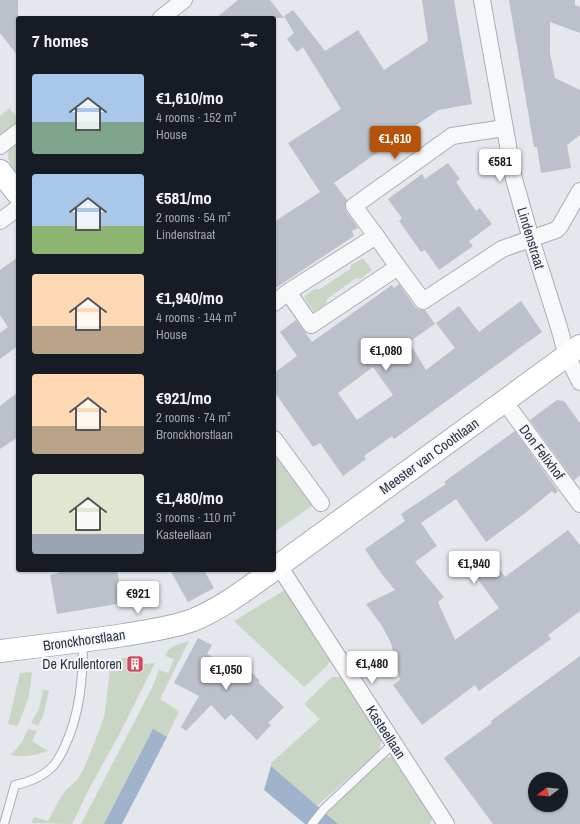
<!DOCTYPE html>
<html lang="en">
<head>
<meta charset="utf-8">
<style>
	:root { --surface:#171b24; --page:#242831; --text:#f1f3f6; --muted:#9ea1a6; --accent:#b45309 }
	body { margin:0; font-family:"Archivo Narrow",sans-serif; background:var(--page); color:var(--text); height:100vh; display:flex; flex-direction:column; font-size:15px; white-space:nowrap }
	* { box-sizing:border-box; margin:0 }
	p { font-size:13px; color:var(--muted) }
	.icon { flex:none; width:22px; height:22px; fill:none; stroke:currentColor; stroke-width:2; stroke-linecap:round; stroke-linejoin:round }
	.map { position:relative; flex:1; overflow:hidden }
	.drawer { position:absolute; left:16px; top:16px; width:260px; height:556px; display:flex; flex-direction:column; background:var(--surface); border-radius:4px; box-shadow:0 1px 3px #0004 }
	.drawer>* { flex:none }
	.needle { width:26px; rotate:254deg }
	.tools { position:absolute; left:528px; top:772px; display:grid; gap:8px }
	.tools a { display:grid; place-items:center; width:40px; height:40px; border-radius:50%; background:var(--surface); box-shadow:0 1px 3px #0004; font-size:20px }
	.price { position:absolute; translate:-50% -34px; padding:0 9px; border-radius:4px; background:#fff; color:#222; font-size:13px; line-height:26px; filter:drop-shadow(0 1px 2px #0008) }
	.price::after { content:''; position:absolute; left:50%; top:24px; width:12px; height:9px; margin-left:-6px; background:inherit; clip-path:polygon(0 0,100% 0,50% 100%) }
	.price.selected { background:var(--accent); color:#fff }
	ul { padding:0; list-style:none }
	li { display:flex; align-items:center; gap:12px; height:100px; padding:0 16px }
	li span { display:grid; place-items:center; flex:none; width:112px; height:80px; border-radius:4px; color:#555 }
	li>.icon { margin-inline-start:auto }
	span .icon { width:48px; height:48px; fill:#fffc; stroke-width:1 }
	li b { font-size:17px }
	h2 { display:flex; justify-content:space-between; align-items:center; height:48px; padding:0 16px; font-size:17px }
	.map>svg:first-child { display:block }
	.green { fill:#c9d6c5 }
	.water { fill:#9fb4cc }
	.building { fill:#bbc0ca; fill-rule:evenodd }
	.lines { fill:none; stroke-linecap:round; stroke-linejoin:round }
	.lane-casing { stroke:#a9aeb7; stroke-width:10 }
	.street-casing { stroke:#a9aeb7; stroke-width:18 }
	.secondary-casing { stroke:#a9aeb7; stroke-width:24 }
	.lane { stroke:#f7f8fa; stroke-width:8 }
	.street { stroke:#f7f8fa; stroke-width:16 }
	.secondary { stroke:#fff; stroke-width:22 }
	.labels { text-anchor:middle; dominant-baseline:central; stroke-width:4; stroke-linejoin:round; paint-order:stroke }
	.street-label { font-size:14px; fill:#2b3445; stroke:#f4f6f9 }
	.poi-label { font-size:14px; fill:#2b3445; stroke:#f4f6f9; text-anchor:end }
</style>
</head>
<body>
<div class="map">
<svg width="580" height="824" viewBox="0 0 580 824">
	<rect width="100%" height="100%" fill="#e4e7ec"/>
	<!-- green -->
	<g class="green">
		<path d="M9 108 18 118V123L0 136V116Z"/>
		<path d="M18 143V175C12 167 5 159 9 149Z"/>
		<path d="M363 258 372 270 361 279 356 278 327 299 326 304 314 312 304 297 315 289H320L350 269 351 265Z"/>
		<path d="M274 448 316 503 276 531H274Z"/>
		<path d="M285 590 330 661 327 666 304 687 234 621Z"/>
		<path d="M189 641 160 699 179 711 167 737 153 730 104 824H81L153 686 159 670 168 673 174 659 165 656C168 646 179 644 189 641Z"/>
		<path d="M130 657 145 664 155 663 119 735 91 785 72 824 31 823 34 817 48 821 58 802 65 791 78 779 85 766 102 723 105 713 110 668H95L94 663Z"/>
		<path d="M32 672 29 696 19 723 17 726 8 724 20 673Z"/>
		<path d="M332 677H342L382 738 379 751 317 806 271 766V763L320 719 304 704Z"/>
		<path d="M43 690H49L43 716 38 726 31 723 39 709Z"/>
		<path d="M28 729 37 731 32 741 48 751C36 755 24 758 11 755L22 742Z"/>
		<path d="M393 756 430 813 432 818 430 824H338L326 813 385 758Z"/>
	</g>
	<!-- water -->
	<g class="water">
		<path d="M153 729 167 737 122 824H104Z"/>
		<path d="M271 766 338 824H305L264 790Z"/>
	</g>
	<!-- building -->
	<g class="building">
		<path d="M0 0H18V56L0 33Z"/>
		<path d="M238 0H270L284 18H216Z"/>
		<path d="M422 0H454L472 104 438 110 334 183 347 200 345 207 346 211 358 228 352 231 354 236 274 289V222L320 192 288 143 341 109 303 47 297 52 287 39 294 33 284 16 293 10 325 51 358 30 384 70 428 41Z"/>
		<path d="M509 0H575V5L580 7V33L550 22V53L555 78 580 90V135L567 145 571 168 541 173 537 147H534Z"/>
		<path d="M448 163 460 179 456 182 476 211 480 208 492 224 469 241 473 246 439 270 425 250 421 252 399 221 402 218 388 199 422 174 425 179Z"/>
		<path d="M18 257V346L0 359V333L8 327 0 315V270Z"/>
		<path d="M399 284 415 307 419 310H425L435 324 409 342 426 370 455 348 436 323 459 306 479 332 521 301 542 332 394 439 392 436 364 456 366 459 343 476 320 443 313 447 274 391V373L297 356 280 332 296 320 312 342 392 285 394 288ZM373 367 393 395 357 420 338 393Z"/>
		<path d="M18 392V437L0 449V406Z"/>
		<path d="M557 400 564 401 580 423V475L574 480 530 420Z"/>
		<path d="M515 431 558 491 555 494 552 491 524 514 486 542 456 499 421 523 437 546 415 562 444 597 438 602 455 640 499 608 472 571 491 558 505 577 568 530 580 545V611L548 635 551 639 479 691 475 685 422 725 393 685 400 680 391 643 382 626 366 604 395 590 381 573 365 549 405 521 401 514 446 484 444 482Z"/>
		<path d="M58 570H117L123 603 57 614 50 575 59 573Z"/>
		<path d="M170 570H204L214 588 188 602Z"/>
		<path d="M198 638 212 645 207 654 234 668 240 660 259 680V683L284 707 268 723 271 725 257 740 231 714 225 720 211 705 186 731 181 727 199 696 174 683Z"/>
		<path d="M580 656V824H493L444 758 492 723 491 721ZM535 779H561V805H535Z"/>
	</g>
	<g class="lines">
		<defs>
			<g id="lane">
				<path d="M4 824 15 785C29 782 43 777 53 766 58 761 61 754 64 748 80 715 83 678 83 642"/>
				<path d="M312 824 324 809 393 744"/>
			</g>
			<g id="street">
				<path d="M482 0 514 179 531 239 558 324 567 356 580 382"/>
				<path d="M161 18 184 0"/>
				<path d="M0 146 18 132"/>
				<path d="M0 221 18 208"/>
				<path d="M376 236 354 206 452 136 504 128"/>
				<path d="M398 267 423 301 502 249 556 230 560 226 580 191"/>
				<path d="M274 303 288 292 376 236 398 267 311 325 288 292"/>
				<path d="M504 401 580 504"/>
				<path d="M274 439 321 503"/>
				<path d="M279 566 446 824"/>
			</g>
			<g id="secondary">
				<path d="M0 171 18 194"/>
				<path d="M274 569 580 346"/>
				<path d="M0 651C42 646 83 641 124 635 147 631 171 628 193 620 222 608 248 588 273 570"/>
			</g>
		</defs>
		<!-- lane casing -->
		<use href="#lane" class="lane-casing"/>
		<!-- street casing -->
		<use href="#street" class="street-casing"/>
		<!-- secondary casing -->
		<use href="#secondary" class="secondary-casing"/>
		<!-- lane -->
		<use href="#lane" class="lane"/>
		<!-- street -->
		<use href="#street" class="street"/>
		<!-- secondary -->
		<use href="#secondary" class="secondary"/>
	</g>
	<!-- icons -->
	<defs>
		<symbol id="building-square" viewBox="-11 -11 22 22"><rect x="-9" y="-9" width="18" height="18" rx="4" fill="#d1495b" stroke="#f4f6f9"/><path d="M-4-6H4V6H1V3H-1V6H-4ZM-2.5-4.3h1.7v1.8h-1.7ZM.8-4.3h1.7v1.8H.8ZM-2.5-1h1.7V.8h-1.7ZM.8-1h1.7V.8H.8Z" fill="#fff"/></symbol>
	</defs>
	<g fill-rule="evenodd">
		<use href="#building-square" x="125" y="654" width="20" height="20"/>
	</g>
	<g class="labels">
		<!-- street labels -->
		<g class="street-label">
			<text transform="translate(531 238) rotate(73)">Lindenstraat</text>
			<text transform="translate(542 452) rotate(53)">Don Felixhof</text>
			<text transform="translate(429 456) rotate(-36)">Meester van Coothlaan</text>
			<text transform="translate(84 640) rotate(-8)">Bronckhorstlaan</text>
			<text transform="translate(386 732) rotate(57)">Kasteellaan</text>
		</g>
		<!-- poi labels -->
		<g class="poi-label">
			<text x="122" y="664">De Krullentoren</text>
		</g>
	</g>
</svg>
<div class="tools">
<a><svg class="needle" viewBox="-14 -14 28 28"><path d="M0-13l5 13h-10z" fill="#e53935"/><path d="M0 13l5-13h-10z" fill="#9ea1a6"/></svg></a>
</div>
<b class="price selected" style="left:395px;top:160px">€1,610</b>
<b class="price" style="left:500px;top:183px">€581</b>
<b class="price" style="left:386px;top:372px">€1,080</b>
<b class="price" style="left:474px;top:585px">€1,940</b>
<b class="price" style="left:138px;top:615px">€921</b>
<b class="price" style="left:372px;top:685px">€1,480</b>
<b class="price" style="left:226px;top:691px">€1,050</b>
<section class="drawer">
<h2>7 homes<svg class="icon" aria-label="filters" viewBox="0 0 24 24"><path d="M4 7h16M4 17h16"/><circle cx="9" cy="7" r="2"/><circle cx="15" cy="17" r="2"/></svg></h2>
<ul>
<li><span style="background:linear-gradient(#a9c7e8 60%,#7fa58c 0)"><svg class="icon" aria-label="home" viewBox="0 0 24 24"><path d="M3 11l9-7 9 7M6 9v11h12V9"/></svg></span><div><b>€1,610/mo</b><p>4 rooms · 152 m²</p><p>House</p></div></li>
<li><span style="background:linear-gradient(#a9c7e8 65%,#8fb573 0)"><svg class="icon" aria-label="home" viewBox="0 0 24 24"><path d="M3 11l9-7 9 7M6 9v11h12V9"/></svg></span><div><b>€581/mo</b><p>2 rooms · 54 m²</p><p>Lindenstraat</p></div></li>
<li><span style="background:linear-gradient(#ffd9b3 65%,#b9a48a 0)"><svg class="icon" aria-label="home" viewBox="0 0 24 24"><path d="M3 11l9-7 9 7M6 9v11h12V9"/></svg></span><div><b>€1,940/mo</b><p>4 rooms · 144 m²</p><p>House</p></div></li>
<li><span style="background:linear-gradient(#ffd9b3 65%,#b9a48a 0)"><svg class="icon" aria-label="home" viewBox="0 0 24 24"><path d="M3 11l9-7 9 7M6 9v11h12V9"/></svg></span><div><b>€921/mo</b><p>2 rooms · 74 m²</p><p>Bronckhorstlaan</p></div></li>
<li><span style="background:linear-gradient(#dfe7d0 75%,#9aa5b1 0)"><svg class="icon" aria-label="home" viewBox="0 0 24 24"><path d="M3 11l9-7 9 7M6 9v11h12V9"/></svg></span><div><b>€1,480/mo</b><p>3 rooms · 110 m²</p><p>Kasteellaan</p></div></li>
</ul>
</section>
</div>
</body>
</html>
